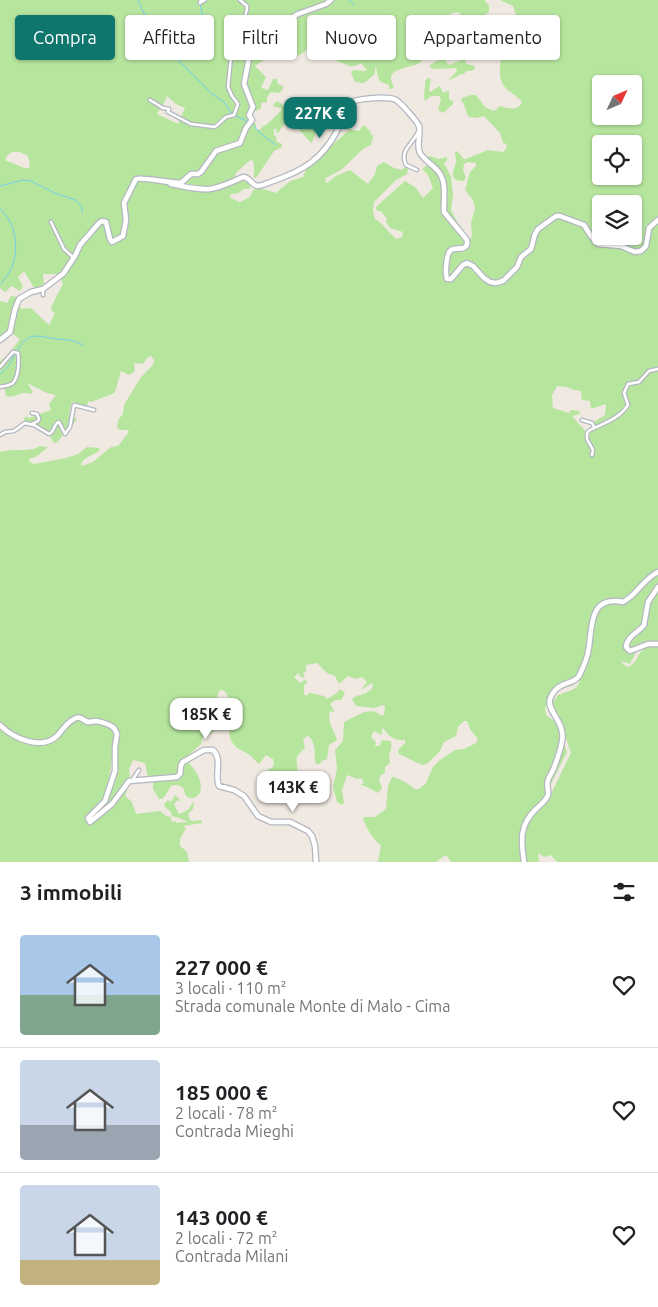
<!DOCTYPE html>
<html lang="it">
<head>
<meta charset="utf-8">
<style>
	:root { --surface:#fff; --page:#f6f6f6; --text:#202124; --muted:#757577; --line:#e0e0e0; --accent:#0f766e }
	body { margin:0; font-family:Ubuntu,sans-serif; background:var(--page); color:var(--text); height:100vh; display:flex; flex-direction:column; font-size:19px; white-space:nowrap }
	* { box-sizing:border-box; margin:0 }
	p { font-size:16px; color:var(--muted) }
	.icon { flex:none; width:28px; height:28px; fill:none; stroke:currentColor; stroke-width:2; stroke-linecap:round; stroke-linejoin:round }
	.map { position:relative; height:862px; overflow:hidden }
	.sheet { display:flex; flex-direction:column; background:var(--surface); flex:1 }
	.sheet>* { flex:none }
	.top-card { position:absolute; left:15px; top:15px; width:629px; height:45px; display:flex; gap:10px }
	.needle { width:32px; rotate:46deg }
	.tools { position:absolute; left:592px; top:75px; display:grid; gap:10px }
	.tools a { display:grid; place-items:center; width:50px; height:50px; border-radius:5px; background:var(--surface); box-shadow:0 1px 4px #0004; font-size:25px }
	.price { position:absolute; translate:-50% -42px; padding:0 11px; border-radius:10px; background:#fff; color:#222; font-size:16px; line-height:32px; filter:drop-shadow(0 1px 2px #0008) }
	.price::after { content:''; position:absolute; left:50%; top:30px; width:15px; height:11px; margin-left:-8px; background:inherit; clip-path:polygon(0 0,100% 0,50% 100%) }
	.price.active { background:var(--accent); color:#fff }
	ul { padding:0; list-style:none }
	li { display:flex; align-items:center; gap:15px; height:125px; padding:0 20px }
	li+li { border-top:1px solid var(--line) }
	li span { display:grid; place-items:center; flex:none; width:140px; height:100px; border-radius:5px; color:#555 }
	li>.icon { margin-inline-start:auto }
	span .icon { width:60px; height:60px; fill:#fffc; stroke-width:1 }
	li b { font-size:21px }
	h2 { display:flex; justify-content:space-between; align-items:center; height:60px; padding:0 20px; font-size:21px }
	.pill { padding:0 18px; border-radius:5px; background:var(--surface); box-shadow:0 1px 4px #0004; font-size:18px; line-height:45px }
	.pill.active { background:var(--accent); color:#fff }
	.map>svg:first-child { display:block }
	.green { fill:#b6e59e; fill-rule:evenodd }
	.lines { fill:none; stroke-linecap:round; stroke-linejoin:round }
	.stream { stroke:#75cff0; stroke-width:1 }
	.street-casing { stroke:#b4b7c1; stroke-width:5 }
	.secondary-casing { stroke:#b4b7c1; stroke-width:7 }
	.street { stroke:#fff; stroke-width:2.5 }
	.secondary { stroke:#fff; stroke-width:4.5 }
</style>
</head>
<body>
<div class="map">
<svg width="658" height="862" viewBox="0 0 658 862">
	<rect width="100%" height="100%" fill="#efe9e1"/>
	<!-- green -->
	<g class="green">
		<path d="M0 0H485L486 3 489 5V11C476 23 484 52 465 61L467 64 475 66V68L472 71H466L464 74C458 74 454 79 448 80L457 71 456 68 433 69 429 66 442 57 445 58 447 63 450 65 459 61 472 53 473 51 468 47 472 38 471 29 470 28C469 33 466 39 460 38L461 35 460 34 449 42 446 40 448 29 453 32 460 23 461 15 458 12C439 14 435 34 430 50H425L424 48 421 50V62C414 68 390 67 391 79 392 82 393 85 394 87L391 89H389V85L381 82 378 78 376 66 374 75 364 83 355 82 351 73 353 70 364 71 367 70 361 63C347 71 350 63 338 62L328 51 321 54 317 47 313 46 298 56 281 60 280 57 285 48 284 47H282L255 66 266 77 261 88 268 90 273 79H277L278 84 283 86V89L279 93 271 92 267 97V102L261 103V108L256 111H252L248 116V119L256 124V130L261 129 263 126 266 125 281 111V108L275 107 273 105 277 101 305 121H313C317 127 316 137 311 143L298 128 284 124 279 132 277 133 276 129H274V135L277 138 276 141 282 144V147L274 151 256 178H254V164L252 160 249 161 236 173 235 176 251 185 249 189H243L239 193 231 194 230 198 240 202 250 197 253 190 260 188 276 193 290 181 303 177 307 167 347 132 350 129 359 131 364 125 370 131 372 136 374 134 371 145 363 149 341 170 326 178 325 182 327 183 336 176 350 170 368 184 375 174 377 166 384 162 394 168 402 170 405 167 408 169 407 174 396 180 374 202 373 210 375 219C384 224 388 233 397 239L402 237 403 232 390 228 386 222 387 219 381 211H377L376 207 405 181 415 187 423 198 433 188 428 175 422 169 427 165 432 163 427 157 430 156 438 159 447 157V161L444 163 451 177 453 194 451 210C457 221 461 230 469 241L472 236 471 223 475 209 473 200 465 190 470 172 476 166V163L467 162 464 164 463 170 466 177 464 181C445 181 456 169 456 160 456 157 455 155 455 152L457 151 464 159H466L488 150 503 152 506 149 507 144 503 143 500 133 484 116 476 118 469 117C465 111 466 106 461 100L462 98 471 95H476L485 107 494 111 500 106C508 108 518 112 522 102 517 96 509 92 504 86 494 74 504 42 513 32L511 25 516 15 513 6 500 0H658V571C649 579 639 592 629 597 618 603 610 595 601 605 585 621 591 630 588 648 585 660 579 674 574 685L558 690 553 694 545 708 546 715 558 724 567 752 542 802 531 811 521 831V847L523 862H451L447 856H444L436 862H378L381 845C374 841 365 826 363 818L365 817H375L386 809 388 786 392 777C396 777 412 785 414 789H419L426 783 433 767 440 760 455 750 464 749 476 743 478 739 470 729 467 721H464L458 727 456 736 444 742 440 751 428 763 423 765 418 763 399 754 398 750 405 743V740C395 741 389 737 383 728L382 729V735L374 731 371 737 376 742 375 746H379L382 740 391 741C392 747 391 750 389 755L390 763 385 767V773L381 775 379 779 382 788 378 793 367 787 361 785 364 782 361 778 357 779 347 775 342 790 344 803 342 805 337 802 333 787 337 769 335 750 343 741 344 722 364 712 374 711 382 716 384 714 385 707 382 705 375 708 356 706 352 699C358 693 367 696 373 687L372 683 361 690 367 682 362 677 355 679 348 676 339 684 335 676 327 673 317 663 306 665V671L303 673 305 678 300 677 299 673 294 677 300 683 305 680 308 682 304 685V694L306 696 310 693 324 696 327 699 337 693 340 689 345 693 341 700H335L330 704 335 712 330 711C327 723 334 730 337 740L329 745 327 759 322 761 320 764H316C312 751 319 749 308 735L303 740 305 748C291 761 299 757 297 774L288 781 283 793 277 796C268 793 260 781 264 772L273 767 274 763 273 759 266 755 259 764C255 761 252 756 248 754 242 750 236 749 232 742 223 726 239 704 223 690L219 691C217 696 217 700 215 704 212 711 208 711 206 719L212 721 216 726 212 733 203 736 201 744 190 754 191 756 182 762 178 775 148 778 145 763 133 760 129 769 130 778 106 807 104 805 112 780 117 730 89 720 79 715C70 718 64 725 57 732 38 751 18 735 0 724V452L12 450H23L34 449 40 446 48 447 36 457 29 459 30 462 34 464 66 458 78 454 87 447 99 448 100 450C93 456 85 456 81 464L82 466 93 462 111 447 118 446 129 432 128 430H121L117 428 118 420 123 414 124 405 141 377 153 365 154 360 151 356 148 357 143 364 134 363 135 371 129 375 121 371 115 392 112 394 91 402 88 401 87 406 72 402 69 414 77 419C75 423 71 425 68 429 64 434 61 438 56 443L53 442C49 430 36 426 25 423L24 419 26 416 29 418 51 410 49 404 56 395 47 393 27 383 33 392 31 394C18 390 17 399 6 396L5 390 0 384V361L8 355 20 339 10 332 0 340V301L7 303 11 296 17 297 21 309 31 308 49 325 55 313 52 311 51 307 63 284 59 274H43L44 284 35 289 24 271 18 277 23 286 20 291 12 286 5 292 0 288ZM601 84H634V116H601ZM167 96 176 104 185 108 178 124 157 114 165 101ZM601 144H634V176H601ZM12 152H20L28 156 30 165 29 168H24L5 160 7 156ZM601 204H634V236H601ZM557 386 567 387 574 390 581 391 582 400 590 401 591 409 606 404 605 415 594 422 595 428 586 432 572 416 580 414 579 411 571 410 569 413 553 408 552 395Z"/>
		<path d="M428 78 431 79 429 90 430 92 440 86 443 93 449 90V99L454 102 452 105 443 113 438 110 441 99 439 96H431L425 101C423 93 426 86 425 81Z"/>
		<path d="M658 574V585L647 603 645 618 648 617 650 601 658 590V643C639 642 638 649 630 664L621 661 624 665 629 667C642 660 636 644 658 646V862H557L551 855 544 857 538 853 539 862H527L524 846 525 832 534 813 546 804 571 753 561 723 549 712 548 709 558 695 572 690 577 687C582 676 588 662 590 650 593 630 589 614 609 601 615 601 620 604 625 603 636 599 644 579 658 574Z"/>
		<path d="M79 718 112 728 115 733V737L109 779 102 802 87 821 99 815 124 789 127 791 125 796 132 802 136 814 160 811 166 816 171 817 172 822 175 821 177 823 188 822 179 818 172 816 171 812 165 807 164 804 168 800 171 802 175 795 182 802 178 800 174 804 179 814 188 810 194 801 193 809 188 814 190 820 193 821 201 820 202 823 183 826 186 828 180 839V846L187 852 189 862H0V728C6 734 13 737 20 740 48 754 57 728 79 718Z"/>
		<path d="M188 762C219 795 185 809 184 789 180 785 176 784 171 786L165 796 162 799H159L153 789V781L180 777 183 774V765Z"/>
	</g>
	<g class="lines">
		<!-- stream -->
		<g class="stream">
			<path d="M138 0 142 10 167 48 175 57 211 93 225 103 232 114 251 123 261 134 276 145"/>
			<path d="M199 0 203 17 209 25"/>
			<path d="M349 0 354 4"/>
			<path d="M0 186 23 180 31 181 55 193 75 200 82 207V212"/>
			<path d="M0 209C15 221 19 246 13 264 11 271 5 278 1 284"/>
			<path d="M0 374C12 365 11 359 18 349 30 330 40 337 57 339 70 340 71 339 83 345"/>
		</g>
		<defs>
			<g id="street">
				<path d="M201 0 200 3 205 0"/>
				<path d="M236 51 243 45 245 41V17L247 9V6L240 0"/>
				<path d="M150 100 163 108 169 109 168 112 191 124 215 127 226 117 234 115 238 104 232 96 228 87 231 57 236 52 250 47 270 30"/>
				<path d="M417 170 406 165C399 150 413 144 418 132"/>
				<path d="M51 222 64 249 74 258"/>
				<path d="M43 289V295"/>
				<path d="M0 367 13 352 18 353C19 361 19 376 13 383 9 386 4 386 0 387"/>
				<path d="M32 413 37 414 39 419 38 421 32 424"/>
				<path d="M582 420 592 423 594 427"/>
				<path d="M0 435 5 432 14 431 25 423 34 425 49 434C55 432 53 424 59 422L65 434 70 427 74 405 94 410"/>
				<path d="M592 455 593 450 587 439V433L590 430C604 423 619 419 628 405L624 393 628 384 639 382 649 371 658 369"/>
				<path d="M133 779 139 770"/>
			</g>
			<g id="secondary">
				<path d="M170 183 171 184C207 191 209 193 243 177 250 177 251 185 258 186 264 185 270 182 276 180 304 170 322 159 337 131 342 122 339 112 348 104 355 98 388 96 396 100 401 103 416 120 419 126 421 134 416 145 420 153 424 160 432 164 437 170 448 181 443 199 444 212L467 240V245L464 248C461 249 454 248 451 250 446 253 445 274 447 279H451L463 265 467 263 473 266 484 278 490 282 496 283 503 281 517 267 521 257 531 249 535 234 538 229 556 216H560L584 225 591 236 598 244 621 246 635 252 641 251 646 246 649 228 658 220"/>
				<path d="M0 340 10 332 15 309 19 299 31 292 43 289 63 274 75 256 80 245 99 223 102 221 106 222 110 239 112 242 123 236 126 220 124 203 136 179C141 177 172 183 181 183L191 174H198L201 172 216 151 240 143 246 128 252 120 249 115 253 107 244 84 249 58 274 28 298 14 326 4 331 0"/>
				<path d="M658 587 648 602 644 625C638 633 627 636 626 647L630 651 648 644H658"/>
				<path d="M0 725C13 738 41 751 57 736 63 730 66 723 74 719 80 715 82 720 88 722 91 722 93 721 96 721 102 722 109 724 114 728L117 734 115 747V771L105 801 88 818 90 822 112 804 129 781 177 777 180 774 181 765 183 762 204 750H213C223 759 214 775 219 786L234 790 244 796 258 816 271 822H290L308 831 312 836 315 846 316 862"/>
				<path d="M524 862C521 841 519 825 536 809 540 805 546 801 548 795 549 790 546 785 548 780 549 776 552 773 553 770 556 763 561 748 562 741 566 723 546 710 550 699 557 680 572 686 579 676 583 668 588 656 589 647 592 625 590 595 623 602 637 595 643 579 658 572"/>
			</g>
		</defs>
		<!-- street casing -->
		<use href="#street" class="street-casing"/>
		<!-- secondary casing -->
		<use href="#secondary" class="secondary-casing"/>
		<!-- street -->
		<use href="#street" class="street"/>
		<!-- secondary -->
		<use href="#secondary" class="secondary"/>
	</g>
</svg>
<div class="tools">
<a><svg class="needle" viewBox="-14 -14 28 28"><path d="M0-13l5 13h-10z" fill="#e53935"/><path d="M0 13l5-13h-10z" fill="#757577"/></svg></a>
<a><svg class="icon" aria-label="locate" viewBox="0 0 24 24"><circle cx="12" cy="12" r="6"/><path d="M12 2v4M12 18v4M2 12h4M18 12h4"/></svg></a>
<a><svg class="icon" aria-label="layers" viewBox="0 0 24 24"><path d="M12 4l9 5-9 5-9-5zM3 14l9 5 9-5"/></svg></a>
</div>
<b class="price active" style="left:320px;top:139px">227K €</b>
<b class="price" style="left:206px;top:740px">185K €</b>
<b class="price" style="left:293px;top:813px">143K €</b>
<div class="top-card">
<a class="pill active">Compra</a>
<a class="pill">Affitta</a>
<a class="pill">Filtri</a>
<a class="pill">Nuovo</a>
<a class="pill">Appartamento</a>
</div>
</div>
<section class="sheet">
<h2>3 immobili<svg class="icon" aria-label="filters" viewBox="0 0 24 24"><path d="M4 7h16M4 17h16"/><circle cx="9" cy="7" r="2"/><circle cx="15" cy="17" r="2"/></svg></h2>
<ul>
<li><span style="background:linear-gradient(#a9c7e8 60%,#7fa58c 0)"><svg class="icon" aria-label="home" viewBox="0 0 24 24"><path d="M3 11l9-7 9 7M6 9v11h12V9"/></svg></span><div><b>227 000 €</b><p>3 locali · 110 m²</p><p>Strada comunale Monte di Malo - Cima</p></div><svg class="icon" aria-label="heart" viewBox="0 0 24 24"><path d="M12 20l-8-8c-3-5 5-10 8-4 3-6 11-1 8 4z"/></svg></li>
<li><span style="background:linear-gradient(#c9d6e8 65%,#9aa5b1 0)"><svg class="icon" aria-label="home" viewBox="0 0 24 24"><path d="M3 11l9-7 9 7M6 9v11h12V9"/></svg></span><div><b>185 000 €</b><p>2 locali · 78 m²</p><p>Contrada Mieghi</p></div><svg class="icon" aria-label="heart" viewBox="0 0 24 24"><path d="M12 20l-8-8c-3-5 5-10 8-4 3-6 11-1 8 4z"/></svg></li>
<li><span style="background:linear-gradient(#c9d6e8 75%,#c2b280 0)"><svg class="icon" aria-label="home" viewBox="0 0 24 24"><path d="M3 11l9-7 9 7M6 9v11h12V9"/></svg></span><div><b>143 000 €</b><p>2 locali · 72 m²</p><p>Contrada Milani</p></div><svg class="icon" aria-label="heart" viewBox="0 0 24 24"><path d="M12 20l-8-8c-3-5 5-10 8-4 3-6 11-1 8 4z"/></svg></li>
</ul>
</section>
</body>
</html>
